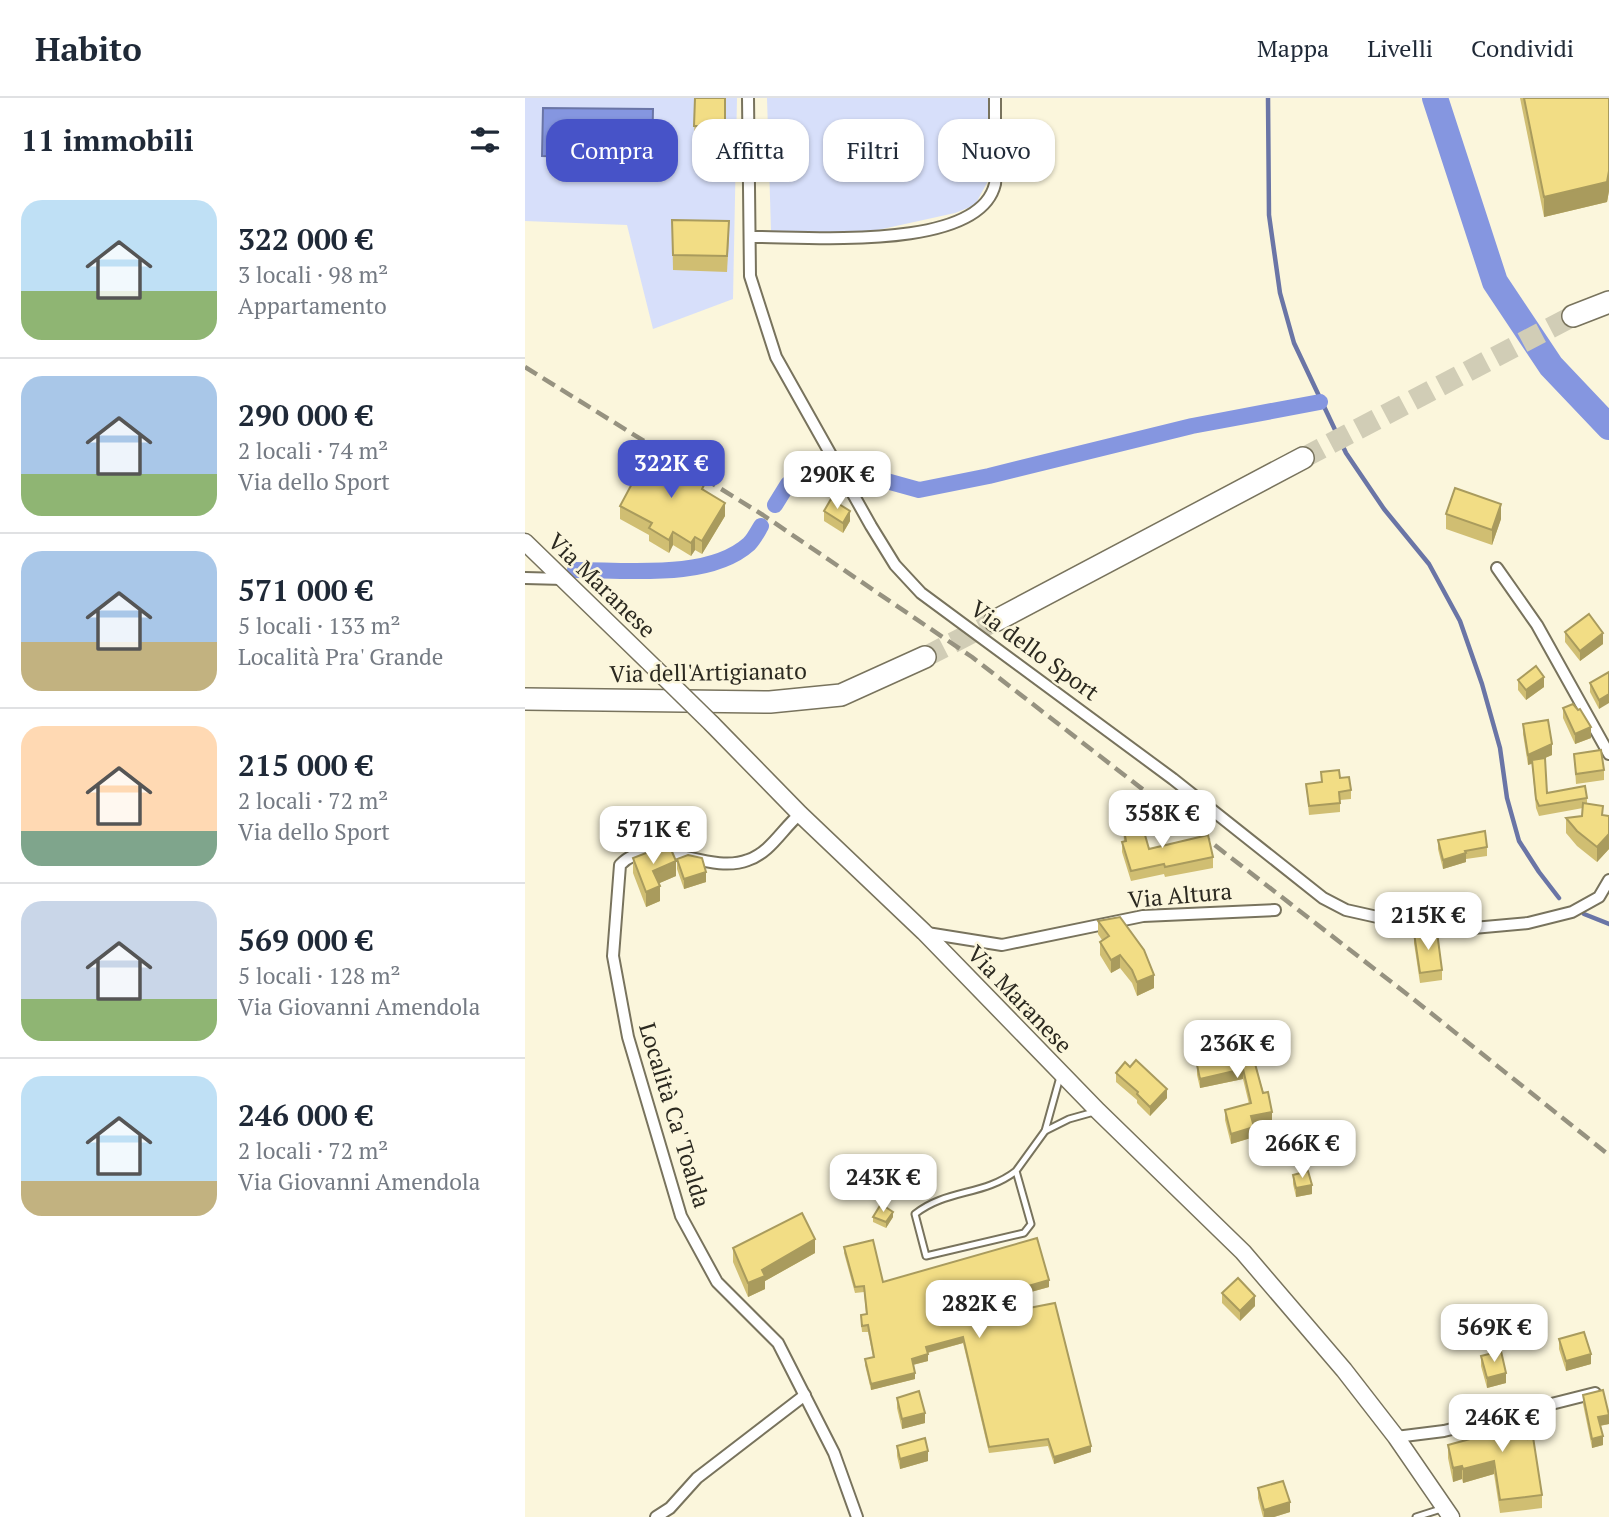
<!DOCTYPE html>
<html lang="it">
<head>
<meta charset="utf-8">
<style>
	:root { --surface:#fff; --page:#f2f2f3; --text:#1f2937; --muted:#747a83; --line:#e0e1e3; --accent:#4753c8 }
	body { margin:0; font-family:"PT Serif",serif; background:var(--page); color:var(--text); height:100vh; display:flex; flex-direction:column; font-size:26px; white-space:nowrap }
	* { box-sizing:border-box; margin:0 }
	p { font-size:23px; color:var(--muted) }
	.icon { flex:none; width:38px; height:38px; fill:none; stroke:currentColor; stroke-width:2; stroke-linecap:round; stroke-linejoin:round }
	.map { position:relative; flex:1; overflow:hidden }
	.sheet { display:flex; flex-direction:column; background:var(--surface); width:525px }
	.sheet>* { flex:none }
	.top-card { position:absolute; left:21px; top:21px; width:665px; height:63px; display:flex; gap:14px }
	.price { position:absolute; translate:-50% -60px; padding:0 16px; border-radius:14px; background:#fff; color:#222; font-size:23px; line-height:46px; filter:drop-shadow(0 2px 4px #0008) }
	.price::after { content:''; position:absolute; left:50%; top:42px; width:21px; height:16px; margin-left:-10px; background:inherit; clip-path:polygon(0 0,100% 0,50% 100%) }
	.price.on { background:var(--accent); color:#fff }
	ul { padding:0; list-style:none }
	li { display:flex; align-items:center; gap:21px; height:175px; padding:0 21px }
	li+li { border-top:2px solid var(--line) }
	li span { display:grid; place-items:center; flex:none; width:196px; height:140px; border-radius:21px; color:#555 }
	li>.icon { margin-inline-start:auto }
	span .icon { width:84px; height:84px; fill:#fffc; stroke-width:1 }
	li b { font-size:30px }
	h2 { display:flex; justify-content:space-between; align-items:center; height:84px; padding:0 21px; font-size:30px }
	.chip { padding:0 24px; border-radius:21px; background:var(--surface); box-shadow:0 2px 5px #0004; font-size:24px; line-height:63px }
	.chip.on { background:var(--accent); color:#fff }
	header { display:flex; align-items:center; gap:42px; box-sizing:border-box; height:98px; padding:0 35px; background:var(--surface); border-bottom:2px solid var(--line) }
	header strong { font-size:33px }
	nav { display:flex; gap:38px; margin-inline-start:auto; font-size:24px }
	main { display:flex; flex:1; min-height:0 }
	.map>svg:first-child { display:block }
	.green { fill:#d7dffa }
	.water { fill:#8596e0; stroke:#6a75a6; stroke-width:2 }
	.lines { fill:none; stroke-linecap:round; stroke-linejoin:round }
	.stream { stroke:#6a75a6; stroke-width:4.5 }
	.canal { stroke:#8596e0; stroke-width:16 }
	.river { stroke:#8596e0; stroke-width:26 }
	.highway-tunnel { stroke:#d1cdb6; stroke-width:21; stroke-dasharray:21 10; stroke-linecap:butt }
	.lane-casing { stroke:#78735d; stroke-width:9 }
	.street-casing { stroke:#78735d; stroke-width:14 }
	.secondary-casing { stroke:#78735d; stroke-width:19 }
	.highway-casing { stroke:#78735d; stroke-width:24 }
	.lane { stroke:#fff; stroke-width:5 }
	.street { stroke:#fff; stroke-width:10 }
	.secondary { stroke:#fff; stroke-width:16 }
	.highway { stroke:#fff; stroke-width:21 }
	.rail { stroke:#969280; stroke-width:4.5; stroke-dasharray:14 7; stroke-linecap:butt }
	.secondary-bridge-casing { stroke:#78735d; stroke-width:19; stroke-linecap:butt }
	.secondary-bridge { stroke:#fff; stroke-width:16 }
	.wall { fill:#d0be72 }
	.shaded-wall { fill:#a99b5d }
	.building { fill:#f2dd85; stroke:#a99b5d; stroke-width:2 }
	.labels { text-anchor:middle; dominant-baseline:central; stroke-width:5; stroke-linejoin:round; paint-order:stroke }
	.street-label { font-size:23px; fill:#2b2920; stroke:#fbf6dc }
</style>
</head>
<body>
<header>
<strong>Habito</strong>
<nav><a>Mappa</a><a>Livelli</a><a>Condividi</a></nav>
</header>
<main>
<section class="sheet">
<h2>11 immobili<svg class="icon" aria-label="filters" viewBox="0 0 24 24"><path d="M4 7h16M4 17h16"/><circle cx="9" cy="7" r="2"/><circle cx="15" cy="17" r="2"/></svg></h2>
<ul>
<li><span style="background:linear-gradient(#bfe0f5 65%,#8fb573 0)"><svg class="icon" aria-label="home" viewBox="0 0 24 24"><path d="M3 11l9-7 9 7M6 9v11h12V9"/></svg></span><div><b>322 000 €</b><p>3 locali · 98 m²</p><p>Appartamento</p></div></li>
<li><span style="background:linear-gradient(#a9c7e8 70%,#8fb573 0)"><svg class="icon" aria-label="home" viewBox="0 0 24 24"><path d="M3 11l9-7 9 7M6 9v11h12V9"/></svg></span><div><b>290 000 €</b><p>2 locali · 74 m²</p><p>Via dello Sport</p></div></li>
<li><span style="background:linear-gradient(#a9c7e8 65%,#c2b280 0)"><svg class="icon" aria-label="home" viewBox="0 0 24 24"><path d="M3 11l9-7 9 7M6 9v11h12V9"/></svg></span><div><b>571 000 €</b><p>5 locali · 133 m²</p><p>Località Pra' Grande</p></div></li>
<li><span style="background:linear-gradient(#ffd9b3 75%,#7fa58c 0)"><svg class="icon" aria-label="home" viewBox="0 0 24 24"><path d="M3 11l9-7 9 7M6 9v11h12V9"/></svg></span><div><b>215 000 €</b><p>2 locali · 72 m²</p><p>Via dello Sport</p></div></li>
<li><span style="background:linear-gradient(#c9d6e8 70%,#8fb573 0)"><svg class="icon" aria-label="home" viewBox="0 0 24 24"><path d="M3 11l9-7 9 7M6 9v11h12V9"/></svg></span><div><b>569 000 €</b><p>5 locali · 128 m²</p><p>Via Giovanni Amendola</p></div></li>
<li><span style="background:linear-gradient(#bfe0f5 75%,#c2b280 0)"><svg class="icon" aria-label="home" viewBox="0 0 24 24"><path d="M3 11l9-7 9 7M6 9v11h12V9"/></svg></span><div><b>246 000 €</b><p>2 locali · 72 m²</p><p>Via Giovanni Amendola</p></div></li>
</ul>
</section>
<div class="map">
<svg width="1084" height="1419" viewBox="0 0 1084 1419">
	<rect width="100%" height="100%" fill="#fbf6dc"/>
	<!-- green -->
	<g class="green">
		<path d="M0 0H212L208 201 128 231 102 127 0 123Z"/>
		<path d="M242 0H464V81L450 107 430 115 321 139 246 133Z"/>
	</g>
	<!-- water -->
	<path class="water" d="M18 10 128 11 127 61 17 58Z"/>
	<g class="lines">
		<!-- stream -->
		<g class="stream">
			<path d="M743 0 744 117 755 195 769 245 821 355 859 411 904 466 935 523 957 586 975 650 982 700 994 743 1014 774 1034 800"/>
			<path d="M1059 816 1084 826"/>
		</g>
		<!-- canal -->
		<g class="canal">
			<path d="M329 374 394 392 464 378 667 328 795 304"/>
			<path d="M250 407 263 386 292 370 300 371"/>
			<path d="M50 472C102 472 184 482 224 446 229 441 233 433 236 428"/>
		</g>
		<!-- river -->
		<path class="river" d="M910 0 970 184 1026 268 1084 329"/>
		<!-- highway-tunnel -->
		<g class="highway-tunnel">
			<path d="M778 360 1048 218"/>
			<path d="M400 559 470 523"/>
		</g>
		<defs>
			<g id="lane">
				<path d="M520 1033 544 1021 569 1014"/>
				<path d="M491 1073C459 1098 421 1091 390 1116L401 1158 499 1135 506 1126 491 1073 520 1033 535 979"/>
				<path d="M891 1419 916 1411"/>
			</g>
			<g id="street">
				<path d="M223 0 225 178 251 259 346 428 370 467 396 495 648 681 798 800 821 812 915 833 1003 825 1047 814 1074 799 1084 782"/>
				<path d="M225 139C278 138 454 155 470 86 471 80 470 71 470 65 470 43 470 22 470 0"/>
				<path d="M972 470 1012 527 1084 656"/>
				<path d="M0 480 39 481"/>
				<path d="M275 716C257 731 246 754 223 762 182 778 127 733 95 767L88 858 103 939 156 1118 192 1184 253 1245 309 1355 332 1419"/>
				<path d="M402 835 477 847 618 818 750 812"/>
				<path d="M871 1339 919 1333 1070 1295"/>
				<path d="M131 1419 145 1410 172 1380 280 1297"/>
			</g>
			<g id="secondary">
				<path d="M0 444 138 578"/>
				<path d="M187 626 275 716 399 834 573 1013 718 1154 819 1272 871 1339 926 1419"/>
			</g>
			<g id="highway">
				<path d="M1048 218 1084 204"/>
				<path d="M470 523 778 360"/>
				<path d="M0 601 245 604 316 597 400 559"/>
			</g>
		</defs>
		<!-- lane casing -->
		<use href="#lane" class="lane-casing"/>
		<!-- street casing -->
		<use href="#street" class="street-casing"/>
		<!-- secondary casing -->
		<use href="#secondary" class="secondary-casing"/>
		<!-- highway casing -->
		<use href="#highway" class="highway-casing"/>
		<!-- lane -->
		<use href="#lane" class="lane"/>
		<!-- street -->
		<use href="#street" class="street"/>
		<!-- secondary -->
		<use href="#secondary" class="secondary"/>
		<!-- highway -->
		<use href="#highway" class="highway"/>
		<!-- rail -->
		<path class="rail" d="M0 269 238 417 447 559 887 900 1084 1057"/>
		<defs>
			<path id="secondary-bridge" d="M138 578 187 626"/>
		</defs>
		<!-- secondary-bridge casing -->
		<use href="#secondary-bridge" class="secondary-bridge-casing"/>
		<!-- secondary-bridge -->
		<use href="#secondary-bridge" class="secondary-bridge"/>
	</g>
	<!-- wall -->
	<g class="wall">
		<path d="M170 0H201L200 48H169Z"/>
		<path d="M995 0H1084V93L1082 104 1019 119Z"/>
		<path d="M147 122 204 138 202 174 148 172Z"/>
		<path d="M148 367 179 392 200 418 177 456 170 452 166 458 148 447 144 455 124 443V437L95 421V408Z"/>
		<path d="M299 413 325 423 318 435 299 423Z"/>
		<path d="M921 416 976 421 967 447 921 431Z"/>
		<path d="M1040 534 1078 546 1055 563 1040 544Z"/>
		<path d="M1084 574 1074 611 1065 594V585Z"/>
		<path d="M993 582 1019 589 1001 602 993 592Z"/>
		<path d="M1038 610 1066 640 1050 646 1038 620Z"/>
		<path d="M998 626 1027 657 1018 661 1022 695 1062 700V706L1078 717 1084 751 1072 764 1052 748 1041 735V720L1057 718 1058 710 1014 718 1011 710 1007 666 1003 667 998 636Z"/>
		<path d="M1049 656 1079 672V682L1051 686Z"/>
		<path d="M815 680 826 692V701L815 702V714L784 717 781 686 797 684Z"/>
		<path d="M598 727 613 731 624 751 688 759V770L640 779 639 776 606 783 597 754V744H599Z"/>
		<path d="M913 742 962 749V758L941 761V764L918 771 913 751Z"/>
		<path d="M108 760 151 778 134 785 135 803 121 809 108 775Z"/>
		<path d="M152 761 181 784 159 791 152 771Z"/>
		<path d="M573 823 629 890 612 898 607 885 595 870 586 875 575 857V844L577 842 573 836Z"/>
		<path d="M889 835 917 872V882L895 885 889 845Z"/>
		<path d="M723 940 747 1024 729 1028V1039L706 1046 700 1022V1012L724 1006 718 981 675 990 672 977V967L677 966 675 950H688Z"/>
		<path d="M591 975 642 1000 625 1018 612 1005V1002L591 984Z"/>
		<path d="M768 1077 787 1096 771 1099 768 1086Z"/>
		<path d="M348 1119H368L361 1130 348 1124Z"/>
		<path d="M319 1149 358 1184 524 1189 435 1214 437 1223 566 1354 529 1366 523 1348 464 1355 438 1245 403 1255V1263L388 1267 390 1281 346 1292 340 1267V1261L348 1259 343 1234H337L336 1223V1217L341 1216 339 1194 330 1195 319 1155Z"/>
		<path d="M208 1150 290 1155 240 1183V1191L223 1199 208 1164Z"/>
		<path d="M697 1195 730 1208 715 1223 697 1205Z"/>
		<path d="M1034 1241 1066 1266 1041 1273 1034 1251Z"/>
		<path d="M956 1258 981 1285 962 1290 956 1268Z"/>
		<path d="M1058 1297 1084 1326 1075 1328 1078 1347 1067 1350 1058 1306Z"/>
		<path d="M372 1300 400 1325 377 1331 372 1310Z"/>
		<path d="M969 1315 1017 1397V1410L975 1415 969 1376 938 1385 937 1381 928 1384 923 1360V1347L942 1342V1329L969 1322Z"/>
		<path d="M372 1348 403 1363 375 1371 372 1358Z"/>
		<path d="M733 1390 765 1414 749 1419H738L733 1400Z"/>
	</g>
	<!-- shaded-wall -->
	<g class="shaded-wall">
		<path d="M1084 73V93L1082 104 1019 119V99Z"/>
		<path d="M200 405V418L177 456V443Z"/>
		<path d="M976 406V421L967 447V432Z"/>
		<path d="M325 413V423L318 435V425Z"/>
		<path d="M148 434V447L144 455V442Z"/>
		<path d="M170 439V452L166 458V445Z"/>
		<path d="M1078 535V546L1055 563V553Z"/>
		<path d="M1019 579V589L1001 602V592Z"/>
		<path d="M1084 596V605L1074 611V602Z"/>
		<path d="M1066 629V640L1050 646V636Z"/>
		<path d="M1027 646V657L1003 667V657Z"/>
		<path d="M1084 735V751L1072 764V749Z"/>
		<path d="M941 755V764L918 771V762Z"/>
		<path d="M151 763V778L128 788V773Z"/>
		<path d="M181 774V784L159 791V781Z"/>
		<path d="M135 788V803L121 809V794Z"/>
		<path d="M595 857V870L586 875V862Z"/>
		<path d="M629 877V890L612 898V884Z"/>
		<path d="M718 971V981L675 990V981Z"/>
		<path d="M642 991V1000L625 1018V1009Z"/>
		<path d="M747 1014V1024L726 1028V1018Z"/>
		<path d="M729 1029V1039L706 1046V1036Z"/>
		<path d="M787 1087V1096L771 1099V1090Z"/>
		<path d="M368 1114V1119L361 1130V1124Z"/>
		<path d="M290 1141V1155L240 1183V1191L223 1199V1185L237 1172Z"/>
		<path d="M524 1182V1189L433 1214V1208Z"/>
		<path d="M730 1198V1208L715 1223V1213Z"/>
		<path d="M438 1239V1245L401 1255V1249Z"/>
		<path d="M403 1256V1263L387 1267V1261Z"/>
		<path d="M1066 1256V1266L1041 1273V1263Z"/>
		<path d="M390 1275V1281L346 1292V1286Z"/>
		<path d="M981 1275V1285L962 1290V1280Z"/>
		<path d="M400 1315V1325L377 1331V1321Z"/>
		<path d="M1084 1317V1326L1073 1328V1319Z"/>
		<path d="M1078 1338V1347L1067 1350V1341Z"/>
		<path d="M566 1348V1354L529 1366V1359Z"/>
		<path d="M403 1353V1363L375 1371V1361Z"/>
		<path d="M969 1363V1376L938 1385V1371Z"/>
		<path d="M937 1368V1381L928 1384V1370Z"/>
		<path d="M765 1404V1414L749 1419H739V1412Z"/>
	</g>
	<!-- building -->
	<g class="building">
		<path d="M170 0H200V28H169Z"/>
		<path d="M999 0H1084V73L1082 84 1019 99Z"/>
		<path d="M147 122 204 123 202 158 148 157Z"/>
		<path d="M125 352 148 363 146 366 179 387 177 391 200 405 177 443 170 439 166 445 148 434 144 442 124 430 127 425 95 408Z"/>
		<path d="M930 390 976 406 967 432 921 416Z"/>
		<path d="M306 401 325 413 318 425 299 413Z"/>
		<path d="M1064 516 1078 535 1055 553 1040 534Z"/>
		<path d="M1011 568 1019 579 1001 592 993 582Z"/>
		<path d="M1084 574V596L1074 602 1065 585Z"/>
		<path d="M1048 606 1053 612 1055 611 1066 629 1050 636 1038 610Z"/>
		<path d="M1023 622 1027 646 1003 657 998 626Z"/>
		<path d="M1076 652 1079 672 1051 676 1049 656Z"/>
		<path d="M1020 660 1022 695 1060 688 1062 700 1014 708 1011 701 1007 662Z"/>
		<path d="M814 672 815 680 824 679 826 692 814 694 815 705 784 708 781 686 797 684 796 674Z"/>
		<path d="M1058 705 1078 708 1077 717 1084 718V736L1072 749 1052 733 1041 720 1057 718Z"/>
		<path d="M611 724 613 731 618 730 624 751 683 737 688 759 640 769 639 766 606 773 597 744 601 743 598 727Z"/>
		<path d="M960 733 962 749 940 753 941 755 918 762 913 742Z"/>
		<path d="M139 748 145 749 151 763 128 773 135 788 121 794 108 760Z"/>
		<path d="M163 757 177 760 181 774 159 781 152 761Z"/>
		<path d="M595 819 619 852 629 877 612 884 607 872 595 857 586 862 575 844 584 838 573 823Z"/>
		<path d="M912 834 917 872 895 875 889 835Z"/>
		<path d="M723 940 738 995 743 994 747 1014 726 1018 729 1029 706 1036 700 1012 726 1005 718 971 675 981 672 967 679 965 675 950 688 947V950Z"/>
		<path d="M611 962 642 991 625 1009 612 996 613 994 591 975 600 964 605 969Z"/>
		<path d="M783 1073 787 1087 771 1090 768 1077Z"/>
		<path d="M356 1106 368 1114 361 1124 348 1119Z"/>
		<path d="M277 1115 290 1141 237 1172 240 1178 223 1185 208 1150Z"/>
		<path d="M512 1140 524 1182 433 1208 437 1223 530 1205 566 1348 529 1359 523 1341 464 1349 438 1239 401 1249 403 1256 387 1261 390 1275 346 1286 340 1261 349 1259 343 1227 337 1228 336 1217 342 1216 339 1188 330 1189 319 1149 348 1142 358 1184Z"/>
		<path d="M713 1180 730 1198 715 1213 697 1195Z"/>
		<path d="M1059 1234 1066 1256 1041 1263 1034 1241Z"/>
		<path d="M976 1253 981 1275 962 1280 956 1258Z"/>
		<path d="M1078 1292 1084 1317 1073 1319 1078 1338 1067 1341 1058 1297Z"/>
		<path d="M394 1293 400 1315 377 1321 372 1300Z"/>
		<path d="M995 1309 1003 1341 1008 1339 1017 1397 975 1402 969 1363 938 1371 937 1368 928 1370 923 1347 945 1341 942 1329 970 1321 969 1315Z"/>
		<path d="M400 1340 403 1353 375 1361 372 1348Z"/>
		<path d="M758 1383 765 1404 739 1412 733 1390Z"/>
	</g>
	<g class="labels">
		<!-- street labels -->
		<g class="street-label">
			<text transform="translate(77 487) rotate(44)">Via Maranese</text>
			<text transform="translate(510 552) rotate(36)">Via dello Sport</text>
			<text transform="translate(183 574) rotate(-1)">Via dell'Artigianato</text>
			<text transform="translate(655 797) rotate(-5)">Via Altura</text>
			<text transform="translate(495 901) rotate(46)">Via Maranese</text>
			<text transform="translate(150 1017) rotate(73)">Località Ca' Toalda</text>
		</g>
	</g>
</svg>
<b class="price on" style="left:146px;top:402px">322K €</b>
<b class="price" style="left:312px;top:413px">290K €</b>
<b class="price" style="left:637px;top:752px">358K €</b>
<b class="price" style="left:128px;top:768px">571K €</b>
<b class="price" style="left:903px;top:854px">215K €</b>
<b class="price" style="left:712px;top:982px">236K €</b>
<b class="price" style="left:777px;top:1082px">266K €</b>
<b class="price" style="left:358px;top:1116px">243K €</b>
<b class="price" style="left:454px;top:1242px">282K €</b>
<b class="price" style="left:969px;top:1266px">569K €</b>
<b class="price" style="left:977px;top:1356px">246K €</b>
<div class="top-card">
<a class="chip on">Compra</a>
<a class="chip">Affitta</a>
<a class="chip">Filtri</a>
<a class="chip">Nuovo</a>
</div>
</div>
</main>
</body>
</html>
